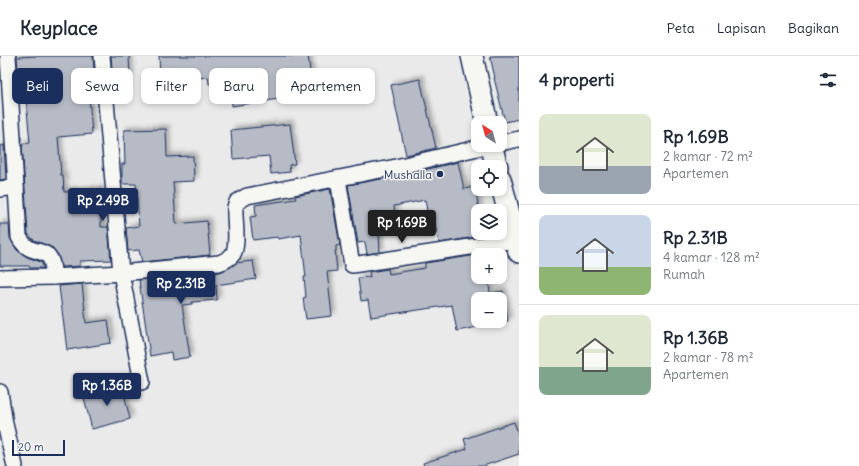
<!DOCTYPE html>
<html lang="id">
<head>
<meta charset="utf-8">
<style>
	:root { --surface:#fff; --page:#f2f2f3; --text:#1f2937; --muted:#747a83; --line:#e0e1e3; --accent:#1b2f5e }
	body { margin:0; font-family:Delius,sans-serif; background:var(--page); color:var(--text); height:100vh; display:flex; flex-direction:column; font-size:15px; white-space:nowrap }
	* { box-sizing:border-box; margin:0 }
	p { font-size:13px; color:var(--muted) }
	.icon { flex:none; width:22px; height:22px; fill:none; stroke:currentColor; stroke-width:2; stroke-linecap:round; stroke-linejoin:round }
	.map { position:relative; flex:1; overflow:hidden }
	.drawer { display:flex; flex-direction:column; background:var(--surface); width:340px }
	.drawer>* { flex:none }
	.top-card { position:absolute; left:12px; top:12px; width:380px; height:36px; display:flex; gap:8px }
	.needle { width:26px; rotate:324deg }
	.controls { position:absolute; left:471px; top:60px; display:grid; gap:8px }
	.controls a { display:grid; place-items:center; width:36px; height:36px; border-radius:8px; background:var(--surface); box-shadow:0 2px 6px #0003; font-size:20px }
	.scale { position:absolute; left:12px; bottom:10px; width:53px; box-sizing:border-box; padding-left:4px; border:2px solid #1b2f5e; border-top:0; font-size:11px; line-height:14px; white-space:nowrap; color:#1b2f5e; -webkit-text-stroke:3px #f6f6f2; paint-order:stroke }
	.price { position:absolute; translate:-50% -34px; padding:0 9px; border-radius:4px; background:var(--accent); color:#fff; font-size:13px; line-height:26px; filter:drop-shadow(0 1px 2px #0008) }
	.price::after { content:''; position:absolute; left:50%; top:24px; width:12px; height:9px; margin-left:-6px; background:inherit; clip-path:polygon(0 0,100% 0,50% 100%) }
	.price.active { background:#222; color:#fff }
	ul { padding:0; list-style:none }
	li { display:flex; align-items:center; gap:12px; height:100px; padding:0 20px }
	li+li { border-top:1px solid var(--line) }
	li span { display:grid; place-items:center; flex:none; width:112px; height:80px; border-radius:8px; color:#555 }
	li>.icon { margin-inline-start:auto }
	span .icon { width:48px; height:48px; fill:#fffc; stroke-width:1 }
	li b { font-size:17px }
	h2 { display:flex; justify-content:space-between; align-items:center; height:48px; padding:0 20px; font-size:17px }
	.chip { padding:0 14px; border-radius:8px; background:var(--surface); box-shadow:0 2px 6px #0003; font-size:14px; line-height:36px }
	.chip.active { background:var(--accent); color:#fff }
	header { display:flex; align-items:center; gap:24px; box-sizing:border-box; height:56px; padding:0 20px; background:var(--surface); border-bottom:1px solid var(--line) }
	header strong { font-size:19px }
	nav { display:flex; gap:22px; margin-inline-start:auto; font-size:14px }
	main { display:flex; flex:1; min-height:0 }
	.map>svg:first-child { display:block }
	.building { fill:#b6bbc6; stroke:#1b2f5e; fill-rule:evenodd; filter:url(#shadow) }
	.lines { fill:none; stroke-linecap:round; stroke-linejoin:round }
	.street-casing { stroke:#1b2f5e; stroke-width:18 }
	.secondary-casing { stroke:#1b2f5e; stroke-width:24 }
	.street { stroke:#f6f6f2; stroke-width:15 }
	.secondary { stroke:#f6f6f2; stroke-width:21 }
	.poi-dot { fill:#1b2f5e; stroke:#f6f6f2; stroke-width:1.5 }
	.labels { text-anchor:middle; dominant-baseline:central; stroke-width:3; stroke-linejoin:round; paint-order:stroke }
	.poi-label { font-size:12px; fill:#1b2f5e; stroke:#f6f6f2; text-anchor:end }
</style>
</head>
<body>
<header>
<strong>Keyplace</strong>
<nav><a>Peta</a><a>Lapisan</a><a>Bagikan</a></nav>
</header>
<main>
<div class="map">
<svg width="519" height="410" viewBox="0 0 519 410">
	<defs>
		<filter id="shadow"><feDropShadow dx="3.5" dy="-3.5" stdDeviation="2" flood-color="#0004"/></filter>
	</defs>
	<rect width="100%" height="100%" fill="#e9eae9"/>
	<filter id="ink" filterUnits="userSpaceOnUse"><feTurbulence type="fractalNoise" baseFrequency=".025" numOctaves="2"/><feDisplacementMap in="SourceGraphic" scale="8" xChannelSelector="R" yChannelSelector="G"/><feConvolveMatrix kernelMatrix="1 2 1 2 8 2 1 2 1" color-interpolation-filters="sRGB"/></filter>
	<g filter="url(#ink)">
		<!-- building -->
		<g class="building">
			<path d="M39 0H93L96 40H89L92 78 58 81 61 119H63L64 136 100 134 101 171H108L111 204 80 205V210L61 211 58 199 53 192 34 184 28 178 22 88 30 87 26 43H20L17 1Z"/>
			<path d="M111 0H129L130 23 113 24Z"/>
			<path d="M159 0H308L313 38 232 50 230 25 209 28 208 21 181 24V19L160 20Z"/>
			<path d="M490 0H519V63L505 66 494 22H495Z"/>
			<path d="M420 23 436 92 406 99 391 29Z"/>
			<path d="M290 68 295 108 289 109 290 116 271 118 269 100 233 103 231 74Z"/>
			<path d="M166 73 167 101 193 100 194 125 173 126 176 168 207 165 210 199 142 206 139 194 128 195 126 172 139 170 136 128H122V108H125L124 74Z"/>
			<path d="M4 89 6 123 0 124V90Z"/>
			<path d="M458 106 464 133 475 131 478 148V177H480L481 180 439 187 433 159 428 160 425 144 394 150 396 176 379 178 380 196 367 198 365 186 358 187 348 129 398 120Z"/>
			<path d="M330 133 340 189 336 190V195H335L337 215 327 216 332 260 306 263 303 242 306 241 304 221H306L301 179 278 183 277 181 253 184 250 161 256 160 255 149 296 143 295 140Z"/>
			<path d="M0 168H9L10 182 17 194 27 201 41 206 44 212H30L29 210H0Z"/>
			<path d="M484 198V199H478V221H488L490 237 503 235 508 265 457 275 452 249 371 261 368 244 361 245 358 222 370 221 369 216 388 213 389 218 425 212V207ZM478 243H500V265H478Z"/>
			<path d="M253 205 256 223 216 229 217 244 192 246V248L182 249 190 301 172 304 171 296 150 300 139 224 220 216 229 212 236 207Z"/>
			<path d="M82 228 86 267 108 264 111 287 67 294 59 230Z"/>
			<path d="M122 329 130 363 92 373 83 338Z"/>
			<path d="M514 366 519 380V398L483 410H424L423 407 467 393 464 383Z"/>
		</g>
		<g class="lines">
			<defs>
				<g id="street">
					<path d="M8 0 19 181C32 206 54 183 53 221"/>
					<path d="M102 0 121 217 142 326"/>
					<path d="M500 87 519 83"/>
					<path d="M338 123 352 209 516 184"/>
					<path d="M0 133 16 131"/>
					<path d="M0 222 53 221 121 217 219 207C225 205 229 203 233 198 239 188 234 163 235 151L237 146 247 140 396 111 490 89"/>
					<path d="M0 336 5 368 15 410"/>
				</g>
				<g id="secondary">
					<path d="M472 0 487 67"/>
					<path d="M491 89 497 111"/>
					<path d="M500 123 519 196"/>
				</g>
			</defs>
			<!-- street casing -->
			<use href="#street" class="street-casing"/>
			<!-- secondary casing -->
			<use href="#secondary" class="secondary-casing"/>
			<!-- street -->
			<use href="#street" class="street"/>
			<!-- secondary -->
			<use href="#secondary" class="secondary"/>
		</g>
	</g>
	<!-- markers -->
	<circle class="poi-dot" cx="440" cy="118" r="4"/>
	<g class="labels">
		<!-- poi labels -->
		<g class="poi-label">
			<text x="432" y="118">Mushalla</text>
		</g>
	</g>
</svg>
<div class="controls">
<a><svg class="needle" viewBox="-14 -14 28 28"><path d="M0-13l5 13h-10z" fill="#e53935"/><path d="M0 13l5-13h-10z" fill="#747a83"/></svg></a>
<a><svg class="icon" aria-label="locate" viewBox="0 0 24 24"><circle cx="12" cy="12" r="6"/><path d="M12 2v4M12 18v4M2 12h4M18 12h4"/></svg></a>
<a><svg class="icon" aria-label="layers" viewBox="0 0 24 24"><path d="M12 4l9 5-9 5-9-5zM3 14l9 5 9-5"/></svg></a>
<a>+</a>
<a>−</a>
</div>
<div class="scale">20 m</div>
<b class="price" style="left:103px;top:166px">Rp 2.49B</b>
<b class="price active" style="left:402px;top:188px">Rp 1.69B</b>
<b class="price" style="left:181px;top:249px">Rp 2.31B</b>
<b class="price" style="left:107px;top:351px">Rp 1.36B</b>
<div class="top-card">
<a class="chip active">Beli</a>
<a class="chip">Sewa</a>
<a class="chip">Filter</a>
<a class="chip">Baru</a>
<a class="chip">Apartemen</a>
</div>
</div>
<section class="drawer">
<h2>4 properti<svg class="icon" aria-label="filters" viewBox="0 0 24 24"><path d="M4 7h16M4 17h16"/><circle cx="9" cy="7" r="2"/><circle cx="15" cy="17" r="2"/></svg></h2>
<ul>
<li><span style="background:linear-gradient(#dfe7d0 65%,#9aa5b1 0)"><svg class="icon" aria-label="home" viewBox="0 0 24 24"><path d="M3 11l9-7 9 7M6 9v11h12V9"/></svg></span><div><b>Rp 1.69B</b><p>2 kamar · 72 m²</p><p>Apartemen</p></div></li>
<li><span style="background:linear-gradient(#c9d6e8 65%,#8fb573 0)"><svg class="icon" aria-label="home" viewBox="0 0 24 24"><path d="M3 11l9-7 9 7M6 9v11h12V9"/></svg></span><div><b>Rp 2.31B</b><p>4 kamar · 128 m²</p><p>Rumah</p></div></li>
<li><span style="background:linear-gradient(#dfe7d0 65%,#7fa58c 0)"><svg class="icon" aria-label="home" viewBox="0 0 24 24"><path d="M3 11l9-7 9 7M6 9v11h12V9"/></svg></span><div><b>Rp 1.36B</b><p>2 kamar · 78 m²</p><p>Apartemen</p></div></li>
</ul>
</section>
</main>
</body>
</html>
